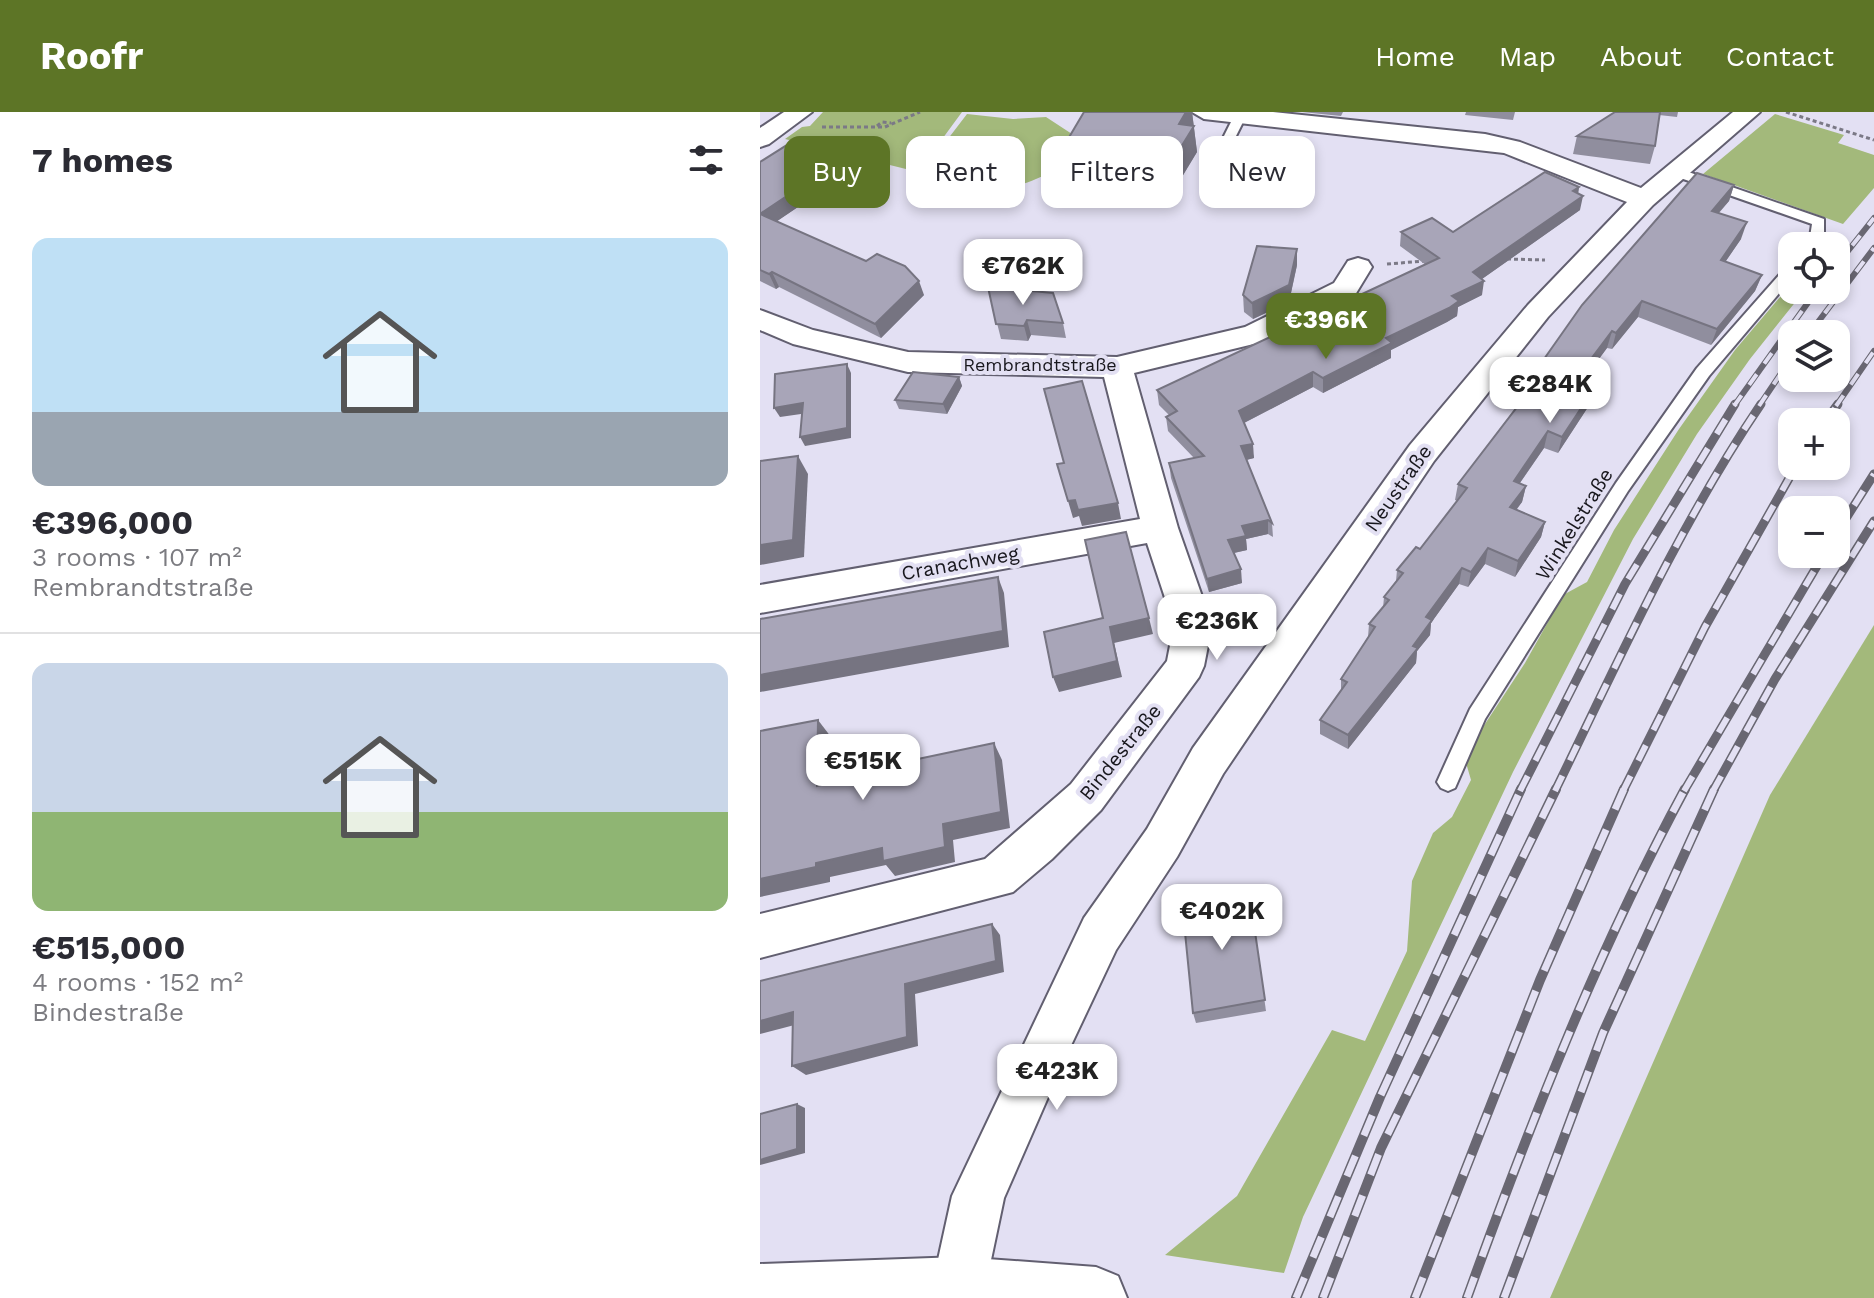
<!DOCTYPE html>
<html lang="en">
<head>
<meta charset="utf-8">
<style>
	:root { --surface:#fff; --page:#f2f2f3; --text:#2b2b33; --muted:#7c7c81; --line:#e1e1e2; --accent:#5d7526 }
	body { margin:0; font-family:"Work Sans",sans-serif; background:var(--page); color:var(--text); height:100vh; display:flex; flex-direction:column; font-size:30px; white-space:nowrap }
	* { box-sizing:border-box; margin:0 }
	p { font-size:26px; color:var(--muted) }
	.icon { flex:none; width:44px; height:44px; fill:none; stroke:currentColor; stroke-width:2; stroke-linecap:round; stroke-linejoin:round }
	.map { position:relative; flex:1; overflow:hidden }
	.side { display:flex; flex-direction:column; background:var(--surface); width:760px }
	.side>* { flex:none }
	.banner { position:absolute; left:24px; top:24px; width:760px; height:72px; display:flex; gap:16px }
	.tools { position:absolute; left:1018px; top:120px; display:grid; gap:16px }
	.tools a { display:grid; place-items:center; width:72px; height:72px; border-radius:16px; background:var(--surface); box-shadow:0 4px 12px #0003; font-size:40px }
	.price { position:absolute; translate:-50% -68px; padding:0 18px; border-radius:16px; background:#fff; color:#222; font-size:26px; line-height:52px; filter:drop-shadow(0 2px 4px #0008) }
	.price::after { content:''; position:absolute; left:50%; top:48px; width:24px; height:18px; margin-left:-12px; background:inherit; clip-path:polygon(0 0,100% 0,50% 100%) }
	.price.current { background:var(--accent); color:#fff }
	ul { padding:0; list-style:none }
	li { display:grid; align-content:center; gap:16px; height:424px; padding:0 32px }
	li+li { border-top:2px solid var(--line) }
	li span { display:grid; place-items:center; height:248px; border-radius:16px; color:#555 }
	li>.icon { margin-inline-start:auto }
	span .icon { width:144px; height:144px; fill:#fffc; stroke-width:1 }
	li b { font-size:34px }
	h2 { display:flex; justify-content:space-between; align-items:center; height:96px; padding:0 32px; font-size:34px }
	.chip { padding:0 28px; border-radius:16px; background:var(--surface); box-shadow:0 4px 12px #0003; font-size:28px; line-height:72px }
	.chip.current { background:var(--accent); color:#fff }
	header { display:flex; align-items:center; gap:48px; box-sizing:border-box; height:112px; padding:0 40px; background:var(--accent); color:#fff }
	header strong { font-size:38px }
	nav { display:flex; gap:44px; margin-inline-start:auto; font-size:28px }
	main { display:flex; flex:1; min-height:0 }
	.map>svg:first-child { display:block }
	.green { fill:#a3b97b }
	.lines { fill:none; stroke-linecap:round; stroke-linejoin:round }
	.lane-casing { stroke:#625f70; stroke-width:4 }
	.street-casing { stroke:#625f70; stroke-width:4 }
	.secondary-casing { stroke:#625f70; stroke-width:4 }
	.path { stroke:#7b7986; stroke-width:3; stroke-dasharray:4 3; stroke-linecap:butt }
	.lane { fill:#fff; fill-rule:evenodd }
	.street { fill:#fff; fill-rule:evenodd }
	.secondary { fill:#fff; fill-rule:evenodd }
	.rail-far2-casing { stroke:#696772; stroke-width:6 }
	.rail-far1-casing { stroke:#696772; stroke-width:9 }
	.rail-casing { stroke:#696772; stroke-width:10 }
	.rail-far2 { stroke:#e3e0f3; stroke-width:4; stroke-dasharray:13; stroke-linecap:butt }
	.rail-far1 { stroke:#e3e0f3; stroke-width:6; stroke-dasharray:17; stroke-linecap:butt }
	.rail { stroke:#e3e0f3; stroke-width:7; stroke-dasharray:22; stroke-linecap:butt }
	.wall { fill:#908e9e }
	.shaded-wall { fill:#767481 }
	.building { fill:#a8a5b8; stroke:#767481; stroke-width:2 }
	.labels { text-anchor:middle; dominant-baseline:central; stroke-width:8; stroke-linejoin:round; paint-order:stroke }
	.far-street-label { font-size:18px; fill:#18171d; stroke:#e3e0f3 }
	.street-label { font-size:20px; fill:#18171d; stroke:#e3e0f3 }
</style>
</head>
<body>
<header>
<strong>Roofr</strong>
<nav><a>Home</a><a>Map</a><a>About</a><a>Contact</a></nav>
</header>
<main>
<section class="side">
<h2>7 homes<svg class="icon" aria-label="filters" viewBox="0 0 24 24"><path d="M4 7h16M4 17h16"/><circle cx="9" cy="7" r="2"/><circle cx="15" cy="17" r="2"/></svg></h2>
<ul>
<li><span style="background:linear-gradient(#bfe0f5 70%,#9aa5b1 0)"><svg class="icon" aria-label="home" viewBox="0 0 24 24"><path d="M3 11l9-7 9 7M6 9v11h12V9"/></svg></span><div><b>€396,000</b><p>3 rooms · 107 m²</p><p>Rembrandtstraße</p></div></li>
<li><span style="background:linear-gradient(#c9d6e8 60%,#8fb573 0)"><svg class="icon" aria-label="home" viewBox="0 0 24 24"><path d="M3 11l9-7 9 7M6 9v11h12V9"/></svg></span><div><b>€515,000</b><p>4 rooms · 152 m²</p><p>Bindestraße</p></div></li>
</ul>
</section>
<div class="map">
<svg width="1114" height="1186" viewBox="0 0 1114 1186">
	<rect width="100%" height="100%" fill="#e3e0f3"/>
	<!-- green -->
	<g class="green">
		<path d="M63 0H202L158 60 25 27 42 15 50 14Z"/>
		<path d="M207 2 253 7 286 5 312 22 298 56C276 68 255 79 230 73 212 68 204 63 185 65L173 54 181 36Z"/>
		<path d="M1015 2 1084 23 1078 31 1114 43V76L1083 112 943 62Z"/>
		<path d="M1032 171V178H1045L990 247 937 322 873 427 753 660 543 1105 524 1161 405 1143 477 1084 572 918 605 929 647 839 652 769 673 721 692 705 711 668 704 644 765 551 803 483 827 470 854 418 919 317 975 238Z"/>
		<path d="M1114 513V1186H790L1010 683Z"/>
	</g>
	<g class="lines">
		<defs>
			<g id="lane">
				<path d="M480 0 486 4 474 28 464 31 462 28 474 4Z"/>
				<path d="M914 55 1064 107V126L1057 134H1043L1050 125 1052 112 909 62 908 59Z"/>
				<path d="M1032 153V166L949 264 868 379 725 607 695 676 688 679 681 676 677 670 710 597 856 371 937 256 1027 154Z"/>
			</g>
			<g id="street">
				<path d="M24 0H52L9 32 0 35V16Z"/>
				<path d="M432 0H513L725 22 760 30 881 76 973 0H1000L893 93 788 205 674 349 463 662 417 745 356 838 306 944 244 1086 223 1186H177L172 1175 192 1084 324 806 387 717 433 636 650 333 768 193 867 90 744 41 444 7Z"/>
				<path d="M598 146 608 149 612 155 595 183 506 229 374 261 418 416 452 513 444 554 439 565 341 698 292 747 253 780 0 846V802L225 747 311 672 407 549 414 513 387 431 0 501V473L380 407 344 265 148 260 33 232 0 218V198L53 218 148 240 357 245 485 215 574 171 588 149Z"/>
			</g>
			<path id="secondary" d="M200 1145 336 1155 358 1164 367 1186H0V1152Z"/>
		</defs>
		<!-- lane casing -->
		<use href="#lane" class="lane-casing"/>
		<!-- street casing -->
		<use href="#street" class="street-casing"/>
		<!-- secondary casing -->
		<use href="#secondary" class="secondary-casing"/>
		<!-- path -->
		<g class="path">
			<path d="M1026 0 1114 28"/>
			<path d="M117 14 122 10 131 11"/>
			<path d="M62 15H125L160 0"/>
			<path d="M747 147 785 148"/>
			<path d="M627 152 665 149"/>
		</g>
		<!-- lane -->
		<use href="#lane" class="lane"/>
		<!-- street -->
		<use href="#street" class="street"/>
		<!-- secondary -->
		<use href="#secondary" class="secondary"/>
		<defs>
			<g id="rail-far2">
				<path d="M1076 154 1114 106"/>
				<path d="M1049 222 1114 136"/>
				<path d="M974 294 1057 178"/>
				<path d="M999 294 1032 245"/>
				<path d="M1076 294 1114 239"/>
			</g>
			<g id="rail-far1">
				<path d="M1065 310 1078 292"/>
				<path d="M1076 422 1114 362"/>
				<path d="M760 679 865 472 975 292"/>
				<path d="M795 679C859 548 919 413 1001 292"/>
				<path d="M863 679 945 515 1036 354"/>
				<path d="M924 679 1064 442"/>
				<path d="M953 679 1015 567 1114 409"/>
			</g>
			<g id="rail">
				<path d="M536 1186 620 985 761 677"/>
				<path d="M563 1186 621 1036 796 677"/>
				<path d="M655 1186 780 868 864 677"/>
				<path d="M707 1186C770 1012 837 840 925 677"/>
				<path d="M744 1186 843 921 954 677"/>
			</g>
		</defs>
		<!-- rail-far2 casing -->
		<use href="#rail-far2" class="rail-far2-casing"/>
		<!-- rail-far1 casing -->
		<use href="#rail-far1" class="rail-far1-casing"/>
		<!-- rail casing -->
		<use href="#rail" class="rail-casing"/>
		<!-- rail-far2 -->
		<use href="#rail-far2" class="rail-far2"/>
		<!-- rail-far1 -->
		<use href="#rail-far1" class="rail-far1"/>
		<!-- rail -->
		<use href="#rail" class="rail"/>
	</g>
	<!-- wall -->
	<g class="wall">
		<path d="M432 0 437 40 408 88 301 75 295 49Z"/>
		<path d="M542 0H583L581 4Z"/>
		<path d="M706 0H755L753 8 705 3Z"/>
		<path d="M855 0H918L917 5 899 3 895 34 890 52 813 42 817 24Z"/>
		<path d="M94 39 100 53 17 109 164 183 121 226 19 175 16 177 0 169V50Z"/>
		<path d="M974 73 969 89 959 101 981 127 965 150 1002 163 995 179 951 233 878 205 852 237 847 236 819 273 833 278 828 295 798 341 784 336 760 371 766 374 762 390 756 397 785 410 781 425 755 465 725 452 708 475 699 472 671 511 670 523 657 539 656 551 588 637 560 622V608L581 579V567L608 525 609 512 623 496 624 485 636 469 637 458 660 437 697 389 695 388 698 372 773 273 777 257Z"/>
		<path d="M819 75 818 82 820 98 722 167V183L698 195 697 204 687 210 631 238V246L563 281 553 275 484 311 494 346 486 348 512 411 513 425 508 422 486 427 487 438 474 441 482 471 449 480 411 366 409 351 434 346 408 319 406 305 409 303 399 293 397 278 666 153 640 134 641 120H693Z"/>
		<path d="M537 153 529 190 493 207 484 200 483 183Z"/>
		<path d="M228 175 303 211 306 226 271 223 268 229 241 227Z"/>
		<path d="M199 265 202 274 187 302 139 297 135 288Z"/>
		<path d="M489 779 506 899 436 911 433 901Z"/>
	</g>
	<!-- shaded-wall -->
	<g class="shaded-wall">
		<path d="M426 0H432L437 40 408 88 405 61 419 12Z"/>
		<path d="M94 39 100 53 7 116 0 102Z"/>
		<path d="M974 73 969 89 946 115 952 99Z"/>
		<path d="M819 75 817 88 823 84 820 98 712 174 724 169 722 183 698 195 697 204 687 210 631 238V246L563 281V266L692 184 713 160Z"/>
		<path d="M987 110 981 127 955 165 961 148Z"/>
		<path d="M537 137V153L529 190 493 207 492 191Z"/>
		<path d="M12 160 19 175 16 177 9 162Z"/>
		<path d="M1002 163 995 179 951 233 957 217Z"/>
		<path d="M159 169 164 183 121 226 115 212Z"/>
		<path d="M882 189 878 205 852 237 856 221Z"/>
		<path d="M267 208 271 223 268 229 264 214Z"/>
		<path d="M852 219 847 236 809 288 813 271Z"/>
		<path d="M87 252 91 261V326L45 334 40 325Z"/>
		<path d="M553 260V275L480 313 479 299Z"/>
		<path d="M199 265 202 274 187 302 183 292Z"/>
		<path d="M833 278 828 295 798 341 802 325Z"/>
		<path d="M43 291 48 301 20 305 14 296Z"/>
		<path d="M788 319 784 336 750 385 754 369Z"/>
		<path d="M493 332 494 346 482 349 481 334Z"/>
		<path d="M38 344 48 362 44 445 0 453V433Z"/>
		<path d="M766 374 762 390 747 411 750 395Z"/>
		<path d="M315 388 358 391 361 407 322 414 319 404 313 406 308 389Z"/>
		<path d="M508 408V422L486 427 487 438 469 442 468 428 482 414Z"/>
		<path d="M785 410 781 425 755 465 758 449Z"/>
		<path d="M728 436 725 452 708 475 711 460Z"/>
		<path d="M702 456 699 472 671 511 670 523 657 539 656 551 588 637V623L653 534 666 505Z"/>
		<path d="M481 457 482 471 449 480 447 467Z"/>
		<path d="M238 465 244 481 249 535 0 580V563Z"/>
		<path d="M389 506 393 522 354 531 362 565 299 580 293 565 350 515Z"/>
		<path d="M58 608 71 625 70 691 57 674Z"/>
		<path d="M234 631 242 648 250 716 193 728 195 750 135 764 126 753 70 765V770L0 785V767L183 712Z"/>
		<path d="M232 812 240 823 244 860 155 882 158 934 46 963 32 954 145 872Z"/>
		<path d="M33 900 46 910 0 922V909Z"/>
		<path d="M37 992 45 996V1041L0 1053V1048Z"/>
	</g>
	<!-- building -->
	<g class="building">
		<path d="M324 0H426L419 12 434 14 405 61 295 49Z"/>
		<path d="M855 0H900L895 34 817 24Z"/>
		<path d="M42 25 94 39 0 102 106 149 117 142 145 154 159 169 115 212 12 160 9 162 0 158V50L35 28Z"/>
		<path d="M785 60 819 75 813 79 823 84 713 160 724 169 692 184 699 189 689 196 626 226 632 231 563 266 553 260 479 299 493 332 481 334 512 411 508 408 482 414 486 424 468 428 481 457 447 467 409 351 444 344 406 305 417 299 397 278 679 146 641 120 672 106 693 120Z"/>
		<path d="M937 61 974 73 952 99 987 110 961 148 1002 163 957 217 882 189 856 221 852 219 813 271 833 278 802 325 788 319 754 369 766 374 750 395 785 410 758 449 728 436 711 460 702 456 666 505 672 508 653 534 658 536 588 623 560 608 587 570 581 567 615 515 609 512 629 488 624 485 643 461 637 458 656 435 660 437 707 376 698 372 784 260 777 257 822 193Z"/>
		<path d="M497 134 537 137 529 173 492 191 483 183Z"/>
		<path d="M228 175 293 181 303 211 267 208 264 214 236 212Z"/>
		<path d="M87 252V316L40 325 43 291 14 296 15 262Z"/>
		<path d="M153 260 199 265 183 292 135 288Z"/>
		<path d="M322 269 358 391 318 398 315 388 308 389 297 352 304 351 284 277Z"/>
		<path d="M38 344 33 428 0 433V349Z"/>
		<path d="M366 420 389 506 350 515 357 549 293 565 284 520 343 506 325 428Z"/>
		<path d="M238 465 243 519 0 563V507Z"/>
		<path d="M58 608 57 674 115 660V656L234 631 241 700 183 712 185 735 123 749 122 736 56 751V755L0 767V619Z"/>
		<path d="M489 779 505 888 433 901 422 790Z"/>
		<path d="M232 812 236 849 145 872 147 925 32 954 33 900 0 909V869Z"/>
		<path d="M37 992V1037L0 1048V1002Z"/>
	</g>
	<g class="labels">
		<!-- far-street labels -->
		<g class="far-street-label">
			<text x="280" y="252">Rembrandtstraße</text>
		</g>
		<!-- street labels -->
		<g class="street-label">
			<text transform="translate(638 376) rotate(-55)">Neustraße</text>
			<text transform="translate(814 412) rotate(-58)">Winkelstraße</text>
			<text transform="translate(200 451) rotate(-10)">Cranachweg</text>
			<text transform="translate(360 640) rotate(-51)">Bindestraße</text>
		</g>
	</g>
</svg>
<div class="tools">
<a><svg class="icon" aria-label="locate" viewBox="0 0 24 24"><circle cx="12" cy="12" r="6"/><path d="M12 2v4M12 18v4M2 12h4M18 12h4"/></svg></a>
<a><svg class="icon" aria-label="layers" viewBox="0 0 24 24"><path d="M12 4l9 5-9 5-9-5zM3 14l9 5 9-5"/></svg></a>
<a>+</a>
<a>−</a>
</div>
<b class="price" style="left:263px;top:195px">€762K</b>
<b class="price current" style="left:566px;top:249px">€396K</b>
<b class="price" style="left:790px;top:313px">€284K</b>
<b class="price" style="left:457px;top:550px">€236K</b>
<b class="price" style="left:103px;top:690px">€515K</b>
<b class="price" style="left:462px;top:840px">€402K</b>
<b class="price" style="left:297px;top:1000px">€423K</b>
<div class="banner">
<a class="chip current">Buy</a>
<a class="chip">Rent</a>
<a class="chip">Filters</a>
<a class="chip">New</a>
</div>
</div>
</main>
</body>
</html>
